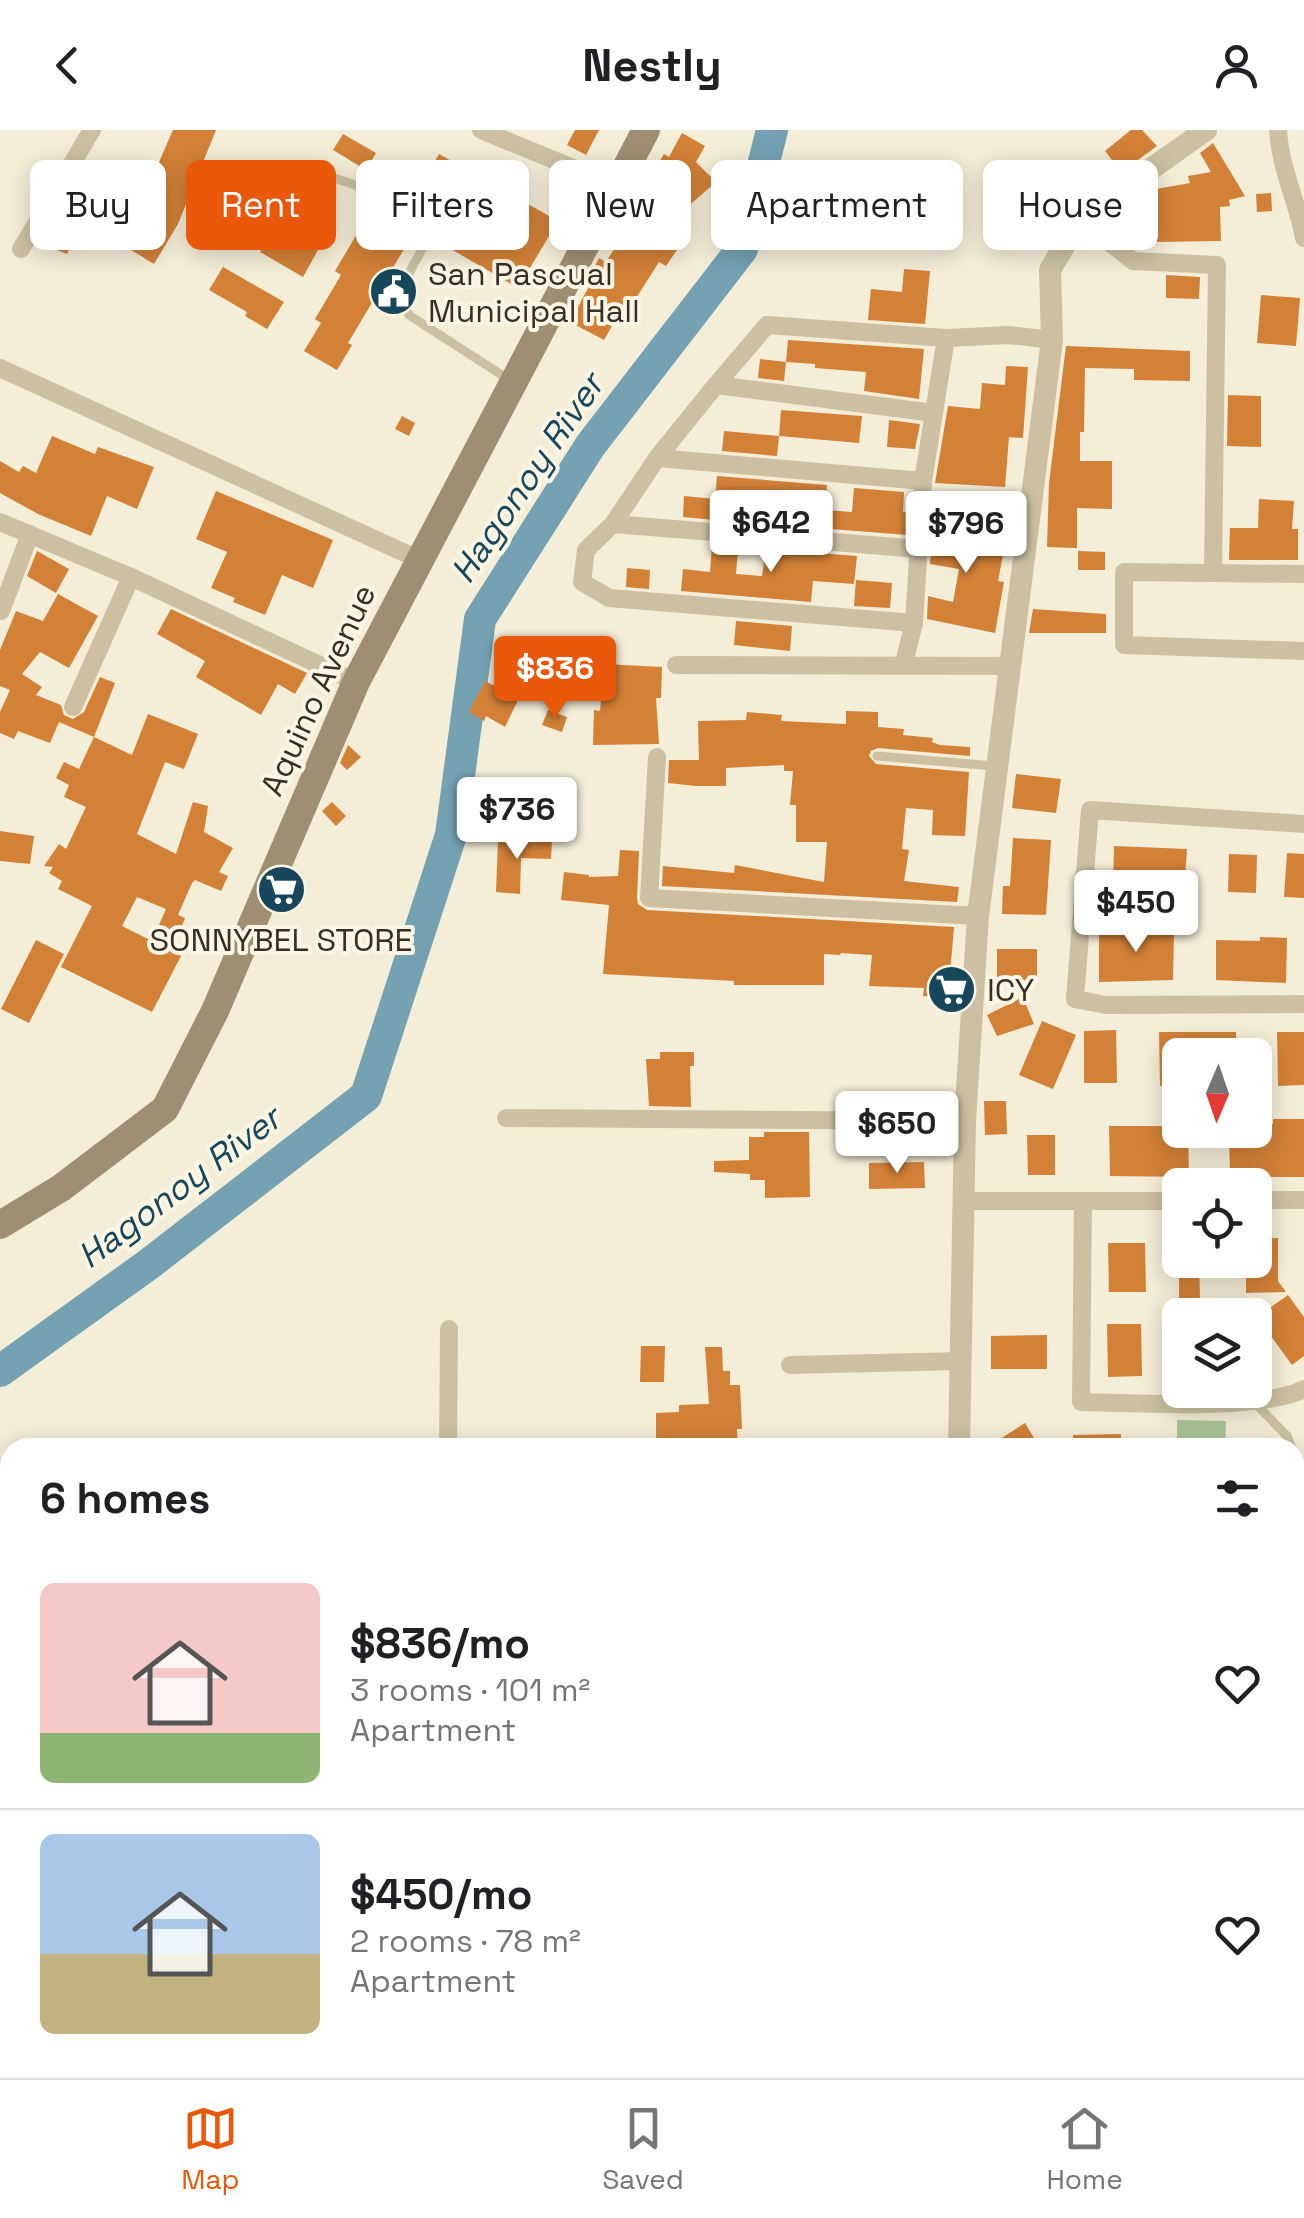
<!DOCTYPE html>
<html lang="en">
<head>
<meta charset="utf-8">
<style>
	:root { --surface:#fff; --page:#f2f2f2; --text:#202124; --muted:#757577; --line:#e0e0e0; --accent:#ea580c }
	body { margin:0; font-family:"Space Grotesk",sans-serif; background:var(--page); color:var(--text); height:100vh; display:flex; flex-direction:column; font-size:38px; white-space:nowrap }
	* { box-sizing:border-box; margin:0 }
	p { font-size:32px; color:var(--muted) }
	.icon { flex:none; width:55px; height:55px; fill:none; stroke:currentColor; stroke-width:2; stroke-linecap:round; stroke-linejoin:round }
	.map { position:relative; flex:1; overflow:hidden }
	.panel { position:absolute; left:0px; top:1308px; width:1305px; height:642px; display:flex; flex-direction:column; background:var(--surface); border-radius:30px 30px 0 0; box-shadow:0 5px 25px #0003 }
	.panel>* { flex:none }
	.top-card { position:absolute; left:30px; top:30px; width:1245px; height:90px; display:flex; gap:20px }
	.needle { width:65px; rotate:182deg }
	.fabs { position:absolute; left:1162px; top:908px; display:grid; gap:20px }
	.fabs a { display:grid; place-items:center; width:110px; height:110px; border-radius:15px; background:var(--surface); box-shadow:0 5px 25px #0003; font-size:50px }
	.price { position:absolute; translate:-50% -85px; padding:0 22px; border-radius:10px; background:#fff; color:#222; font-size:32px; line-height:65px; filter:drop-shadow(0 2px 5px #0008) }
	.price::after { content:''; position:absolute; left:50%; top:60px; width:30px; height:22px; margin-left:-15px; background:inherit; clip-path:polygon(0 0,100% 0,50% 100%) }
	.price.current { background:var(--accent); color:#fff }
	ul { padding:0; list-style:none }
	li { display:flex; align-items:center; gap:30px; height:250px; padding:0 40px }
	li+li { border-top:2px solid var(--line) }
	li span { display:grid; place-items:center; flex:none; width:280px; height:200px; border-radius:15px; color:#555 }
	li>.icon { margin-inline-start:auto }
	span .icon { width:120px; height:120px; fill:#fffc; stroke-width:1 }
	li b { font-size:42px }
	h2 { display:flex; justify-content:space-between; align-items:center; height:120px; padding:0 40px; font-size:42px }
	.tag { padding:0 35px; border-radius:15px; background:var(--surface); box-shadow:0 5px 25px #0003; font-size:35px; line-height:90px }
	.tag.current { background:var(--accent); color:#fff }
	header { display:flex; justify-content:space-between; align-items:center; height:130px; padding:0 40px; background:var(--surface); font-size:45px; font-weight:700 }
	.dock { display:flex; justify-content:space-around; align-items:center; height:140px; border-top:2px solid var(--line); background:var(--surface); font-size:28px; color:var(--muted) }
	.dock a { display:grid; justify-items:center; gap:5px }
	.dock .current { color:var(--accent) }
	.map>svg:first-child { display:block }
	.green { fill:#aac496 }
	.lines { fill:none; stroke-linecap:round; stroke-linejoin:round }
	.river { stroke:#74a2b3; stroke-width:32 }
	.building { fill:#d28137; fill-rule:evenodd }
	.service { stroke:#cdc0a2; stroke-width:9 }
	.minor { stroke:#cdc0a2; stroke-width:18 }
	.tertiary { stroke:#cdc0a2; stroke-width:22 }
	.secondary { stroke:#a08e74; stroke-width:28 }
	.labels { text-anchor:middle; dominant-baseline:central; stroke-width:8; stroke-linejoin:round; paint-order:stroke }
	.poi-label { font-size:32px; fill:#372f25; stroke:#fbf6e4; text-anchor:start }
	.street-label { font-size:32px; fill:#372f25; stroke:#fbf6e4 }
	.water-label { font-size:35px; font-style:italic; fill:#17475c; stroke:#fbf6e4 }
</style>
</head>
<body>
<header><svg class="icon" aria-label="back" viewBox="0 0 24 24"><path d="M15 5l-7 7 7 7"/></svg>Nestly<svg class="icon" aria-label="person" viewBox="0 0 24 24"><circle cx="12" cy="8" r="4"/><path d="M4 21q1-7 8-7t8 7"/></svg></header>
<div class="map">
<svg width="1304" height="1948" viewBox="0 0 1304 1948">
	<rect width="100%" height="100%" fill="#f4edd7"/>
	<!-- green -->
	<path class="green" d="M1177 1290 1226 1291 1225 1317H1177Z"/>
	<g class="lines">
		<!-- river -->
		<path class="river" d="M0 1241 149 1134 366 966 451 705 480 489 590 316 742 119 772 0"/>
	</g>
	<!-- building -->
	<g class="building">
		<path d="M173 0H216L178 94 154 134 123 115 154 63 147 60Z"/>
		<path d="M575 0H599L586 25 567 15Z"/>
		<path d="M1131 0H1142L1157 16 1116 46 1114 43 1119 39 1105 21Z"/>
		<path d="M682 3 705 16 696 32 716 52 678 85 668 75 651 103 677 120 666 136 659 132 628 181 622 178 604 210 570 192 593 149 589 147 599 128 606 132 634 88 627 84 664 24 669 27Z"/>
		<path d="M343 4 376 23 366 40 333 20Z"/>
		<path d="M1213 13 1245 66 1229 70 1230 76 1220 77 1221 111 1157 112V109L1123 107 1112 98 1113 84 1124 81V76L1145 61 1190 53 1188 46 1211 42 1200 23Z"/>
		<path d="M439 24 558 91 518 158 437 111 446 87 445 80 461 53 432 36Z"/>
		<path d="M1271 63 1272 81 1257 82 1256 64Z"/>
		<path d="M389 67 399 68 429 86 427 94 422 103 416 99 348 213 352 215 337 240 304 221 321 193 315 189 341 145 335 141 361 97 356 94 367 76 379 83Z"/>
		<path d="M53 91 77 101 67 124 43 114Z"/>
		<path d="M276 95 318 120 303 147 260 122Z"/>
		<path d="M223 137 284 172 267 199 245 186 247 182 209 160Z"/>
		<path d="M904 139 930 141 925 194 868 190 871 159 902 162Z"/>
		<path d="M1166 145 1200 147 1199 169 1166 168Z"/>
		<path d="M1261 165 1300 168 1296 216 1257 213Z"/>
		<path d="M788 210 924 219 919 269 864 261 866 242 815 238V234L786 232Z"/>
		<path d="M1066 216 1190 221V251L1134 250V239L1085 238 1084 302H1080V331H1112V379L1077 378V418L1047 417 1049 353Z"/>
		<path d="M760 229 786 232 784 251 758 248Z"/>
		<path d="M1006 236 1028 237 1023 308 1009 307 1005 357 935 353 948 276 980 279 982 253 1005 255Z"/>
		<path d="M1228 265 1261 266V317L1227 316Z"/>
		<path d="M781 280 862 286 859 313 779 306Z"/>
		<path d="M402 286 415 293 409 306 395 299Z"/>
		<path d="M889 290 920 294 915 319 887 317Z"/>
		<path d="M724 301 779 306 777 326 722 321Z"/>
		<path d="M52 306 95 324 98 317 154 337 137 379 107 366 91 406 38 384 0 363V331L19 342 23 336 36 343Z"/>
		<path d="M717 346 827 355 825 380 852 382 854 358 904 362 903 382H908L907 405 768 394 770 373 715 369Z"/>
		<path d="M216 361 333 410 313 458 282 445 265 485 233 472 235 468 211 458 227 422 196 409Z"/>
		<path d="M684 366 715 369 714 390 683 387Z"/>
		<path d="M1259 369 1294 371 1292 399H1298V430H1229L1230 398H1258Z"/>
		<path d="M934 383 968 384 967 413 1004 420 998 451 1004 452 995 503 927 489 928 466 953 472 959 439 930 434Z"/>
		<path d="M712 416 738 419 736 444 762 446 766 419 857 426 854 454 813 451 811 472 681 461 683 439 710 442Z"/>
		<path d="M37 421 69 439 56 463 27 446Z"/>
		<path d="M1078 421 1105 422V440H1078Z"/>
		<path d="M627 438 650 440 649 459 626 457Z"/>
		<path d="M856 450 892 453 890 478 854 476Z"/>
		<path d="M58 464 98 486 69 538 40 522 22 544 42 557 36 565 61 575 64 585 73 589 84 582 100 547 115 553 94 607 59 592 50 613 18 601 14 609 0 603V582L10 560 0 556V520L16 481 43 491Z"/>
		<path d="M171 479 307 543 295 564 278 554 261 585 196 547 205 531 157 504Z"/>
		<path d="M1033 479 1106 484V503H1029Z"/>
		<path d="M736 491 792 496 790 521 734 515Z"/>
		<path d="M522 518 539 527 505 597 486 586 484 591 469 582 485 551 501 559Z"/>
		<path d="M604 534 662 537 661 568H656L659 614 593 615 594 580 600 581Z"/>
		<path d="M548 580 567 587 562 602 542 595Z"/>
		<path d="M846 581 878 582V597L904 599 903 605 933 608 932 612 940 615 970 617V626L878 618 871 621 869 626 876 634 969 642 965 706 932 705 933 680 906 678 902 719 909 720 904 751 959 757 957 772 662 756 663 736 734 743 735 735 824 752 827 712H796V675H790L793 641H784V635L726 638V656H696L668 653 669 630H699L698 591 746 590 747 582 782 585 781 591 846 594Z"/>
		<path d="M148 584 198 604 184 639 165 632 137 704 176 724 193 672 208 676 204 702 233 718 219 742 228 746 221 761 195 750 192 753 178 785 185 788 172 821 181 826 152 882 61 837 92 776 58 759 62 751 49 743 53 737 44 736 59 714 66 719 86 677 64 667 69 655 56 648 64 632 79 639 94 607 132 625ZM137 767 166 779 152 811 122 796Z"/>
		<path d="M348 615 361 627 347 640 340 633Z"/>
		<path d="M1016 644 1061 649 1056 683 1012 678Z"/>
		<path d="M332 672 346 686 336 696 322 681Z"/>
		<path d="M0 701 34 706 30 734 0 731Z"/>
		<path d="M1013 708 1051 710 1046 785 1002 784 1003 756H1010Z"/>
		<path d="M524 710 552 711 551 729 521 728 520 764 496 762 498 712 524 713Z"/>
		<path d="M1114 716 1187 719 1184 762 1113 759Z"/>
		<path d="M620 720 639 721 637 768 638 774 647 780 954 797 948 867 923 866 924 858 869 856 872 825 841 823 840 825 824 824V855H734V851L603 844 609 775 561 770 564 742 589 745V747L618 746Z"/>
		<path d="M1287 723 1304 724V768L1284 767Z"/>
		<path d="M1229 724 1257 725 1256 763 1228 762Z"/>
		<path d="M1099 798 1174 802 1173 850 1099 852Z"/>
		<path d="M1260 807 1287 808 1286 853 1216 850V810L1260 811Z"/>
		<path d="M36 810 64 824 29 893 1 879Z"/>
		<path d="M997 819H1037V850L997 851Z"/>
		<path d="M1023 867 1034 894 997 906 987 885Z"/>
		<path d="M1042 891 1076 905 1053 959 1019 945Z"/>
		<path d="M1116 900 1117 953H1084V901Z"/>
		<path d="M1159 902H1236V925H1180V956H1160Z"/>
		<path d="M1277 902H1304V955L1278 956Z"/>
		<path d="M660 922H694V936H690L691 977 649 976 646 929H660Z"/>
		<path d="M984 971H1006L1007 1004 985 1005Z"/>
		<path d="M1273 989H1304V1047H1230L1229 1000H1255V994H1273Z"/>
		<path d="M1109 996H1180V1000H1188L1189 1047 1110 1046Z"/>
		<path d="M764 1002H809L810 1067 765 1068V1050H750V1044L714 1042V1031L749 1030V1007H764Z"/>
		<path d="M1027 1005H1055V1045H1028Z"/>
		<path d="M924 1032 925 1058 869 1059V1033Z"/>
		<path d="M1278 1108V1151L1286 1162 1246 1163V1130H1255V1109Z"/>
		<path d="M1108 1113H1145L1146 1162H1109Z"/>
		<path d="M1179 1130H1199L1200 1168H1179Z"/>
		<path d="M1288 1165 1304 1187V1226L1292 1235 1257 1187Z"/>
		<path d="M1107 1194H1141L1142 1246 1108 1247Z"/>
		<path d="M1047 1205V1239H991V1206Z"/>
		<path d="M641 1216H665L664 1252H640Z"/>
		<path d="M705 1217H722L723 1241H730V1255H740L742 1299H737L738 1318H698V1308L656 1309V1283L679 1282V1275L709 1274Z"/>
		<path d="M1025 1293 1040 1318H986Z"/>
		<path d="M1121 1304V1318H1073V1305Z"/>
	</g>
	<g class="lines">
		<!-- service -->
		<g class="service">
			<path d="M326 45 358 56 425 62C429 66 434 69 436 74 450 102 386 144 409 185L511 251"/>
			<path d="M877 626 994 636"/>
			<path d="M1255 1273 1287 1306 1292 1318"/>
			<path d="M1295 1324 1299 1334 1295 1387"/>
			<path d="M1295 1401 1304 1409"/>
		</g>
		<!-- minor -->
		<g class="minor">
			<path d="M481 0 617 56"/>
			<path d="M1278 0C1280 37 1297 71 1304 108"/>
			<path d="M1080 89 1133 131 1217 135 1213 441"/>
			<path d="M21 119 92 0"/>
			<path d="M0 238 418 429"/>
			<path d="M716 255 657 328 613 394 586 420 582 452 609 468 914 493 923 351 946 208 1009 205 1052 210"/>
			<path d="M934 283 716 255 767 195 946 208"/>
			<path d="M657 328 923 351"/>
			<path d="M0 392 131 447 356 552"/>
			<path d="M613 394 920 419"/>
			<path d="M1304 444 1124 442V515L1304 521"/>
			<path d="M1 481 30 404"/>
			<path d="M904 533 914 493"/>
			<path d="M676 535 1012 536"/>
			<path d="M73 577 131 447"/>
			<path d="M657 627 649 768 978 786"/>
			<path d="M1304 694 1090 680 1075 869 1106 875 1304 874"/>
			<path d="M506 988 965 991"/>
			<path d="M1255 1070H1304"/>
			<path d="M964 1071H1180"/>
			<path d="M1083 1071 1081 1272C1134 1273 1260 1281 1304 1259"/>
			<path d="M790 1235 961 1231"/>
			<path d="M448 1318 449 1199"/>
			<path d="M981 1948V1940"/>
		</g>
		<!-- tertiary -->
		<g class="tertiary">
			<path d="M959 1318 965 991 978 786 1052 210 1050 140 1080 89 1206 0"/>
			<path d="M1295 1755H1304"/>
		</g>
		<!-- secondary -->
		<path class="secondary" d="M0 1095 61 1058 165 979 215 881 356 552 646 0"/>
	</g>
	<!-- icons -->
	<defs>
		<symbol id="civic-disc" viewBox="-11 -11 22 22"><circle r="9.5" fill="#17475c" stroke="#fbf6e4"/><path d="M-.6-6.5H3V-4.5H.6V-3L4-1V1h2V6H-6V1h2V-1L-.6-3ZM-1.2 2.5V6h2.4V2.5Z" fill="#fff"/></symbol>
		<symbol id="supermarket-disc" viewBox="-11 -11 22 22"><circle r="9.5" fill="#17475c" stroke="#fbf6e4"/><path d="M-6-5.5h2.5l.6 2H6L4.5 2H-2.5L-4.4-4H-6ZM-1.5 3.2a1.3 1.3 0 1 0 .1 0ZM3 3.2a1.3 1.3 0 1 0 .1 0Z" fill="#fff"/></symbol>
	</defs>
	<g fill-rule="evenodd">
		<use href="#civic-disc" x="366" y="134" width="55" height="55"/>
		<use href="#supermarket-disc" x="254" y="732" width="55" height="55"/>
		<use href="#supermarket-disc" x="924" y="832" width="55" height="55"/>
	</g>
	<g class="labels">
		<!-- poi labels -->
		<g class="poi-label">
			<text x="428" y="144">San Pascual<tspan x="428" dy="37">Municipal Hall</tspan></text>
			<text x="281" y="810" text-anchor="middle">SONNYBEL STORE</text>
			<text x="987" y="860">ICY</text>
		</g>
		<!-- street labels -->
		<g class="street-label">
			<text transform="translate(318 560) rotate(-65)">Aquino Avenue</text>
		</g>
		<!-- water labels -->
		<g class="water-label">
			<text transform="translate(527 348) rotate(-56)">Hagonoy River</text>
			<text transform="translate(179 1057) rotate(-37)">Hagonoy River</text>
		</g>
	</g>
</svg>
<div class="fabs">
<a><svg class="needle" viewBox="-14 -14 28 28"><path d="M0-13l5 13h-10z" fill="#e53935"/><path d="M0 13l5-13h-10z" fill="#757577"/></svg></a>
<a><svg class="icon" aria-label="locate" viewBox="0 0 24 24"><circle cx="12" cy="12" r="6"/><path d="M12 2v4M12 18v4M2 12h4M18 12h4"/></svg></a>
<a><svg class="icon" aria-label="layers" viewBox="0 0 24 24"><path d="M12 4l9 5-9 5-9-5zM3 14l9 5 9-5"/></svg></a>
</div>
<b class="price" style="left:771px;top:445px">$642</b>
<b class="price" style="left:966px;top:446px">$796</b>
<b class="price current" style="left:555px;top:591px">$836</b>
<b class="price" style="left:517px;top:732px">$736</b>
<b class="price" style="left:1136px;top:825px">$450</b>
<b class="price" style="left:897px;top:1046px">$650</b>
<div class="top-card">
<a class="tag">Buy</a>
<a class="tag current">Rent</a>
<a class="tag">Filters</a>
<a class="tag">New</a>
<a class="tag">Apartment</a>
<a class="tag">House</a>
</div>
<section class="panel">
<h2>6 homes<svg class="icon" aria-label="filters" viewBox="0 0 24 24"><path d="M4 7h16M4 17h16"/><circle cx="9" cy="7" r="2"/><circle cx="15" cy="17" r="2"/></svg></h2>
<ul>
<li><span style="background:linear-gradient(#f6c9c9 75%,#8fb573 0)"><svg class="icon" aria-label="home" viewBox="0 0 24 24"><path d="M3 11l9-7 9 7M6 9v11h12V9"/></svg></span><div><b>$836/mo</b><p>3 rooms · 101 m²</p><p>Apartment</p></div><svg class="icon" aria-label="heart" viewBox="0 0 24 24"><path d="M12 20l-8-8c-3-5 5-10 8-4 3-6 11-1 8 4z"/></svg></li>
<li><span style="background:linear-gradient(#a9c7e8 60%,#c2b280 0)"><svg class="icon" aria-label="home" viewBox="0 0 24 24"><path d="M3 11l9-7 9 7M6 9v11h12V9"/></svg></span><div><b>$450/mo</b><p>2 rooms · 78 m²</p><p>Apartment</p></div><svg class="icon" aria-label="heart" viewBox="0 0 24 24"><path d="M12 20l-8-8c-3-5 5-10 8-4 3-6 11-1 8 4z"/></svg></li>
</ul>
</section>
</div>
<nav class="dock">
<a class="current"><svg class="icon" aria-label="map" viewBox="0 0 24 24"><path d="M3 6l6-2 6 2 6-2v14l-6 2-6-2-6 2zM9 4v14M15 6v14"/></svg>Map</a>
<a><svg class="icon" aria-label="saved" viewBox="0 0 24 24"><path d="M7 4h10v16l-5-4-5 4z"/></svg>Saved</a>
<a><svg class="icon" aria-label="home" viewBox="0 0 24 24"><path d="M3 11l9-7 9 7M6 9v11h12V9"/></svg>Home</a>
</nav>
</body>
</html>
